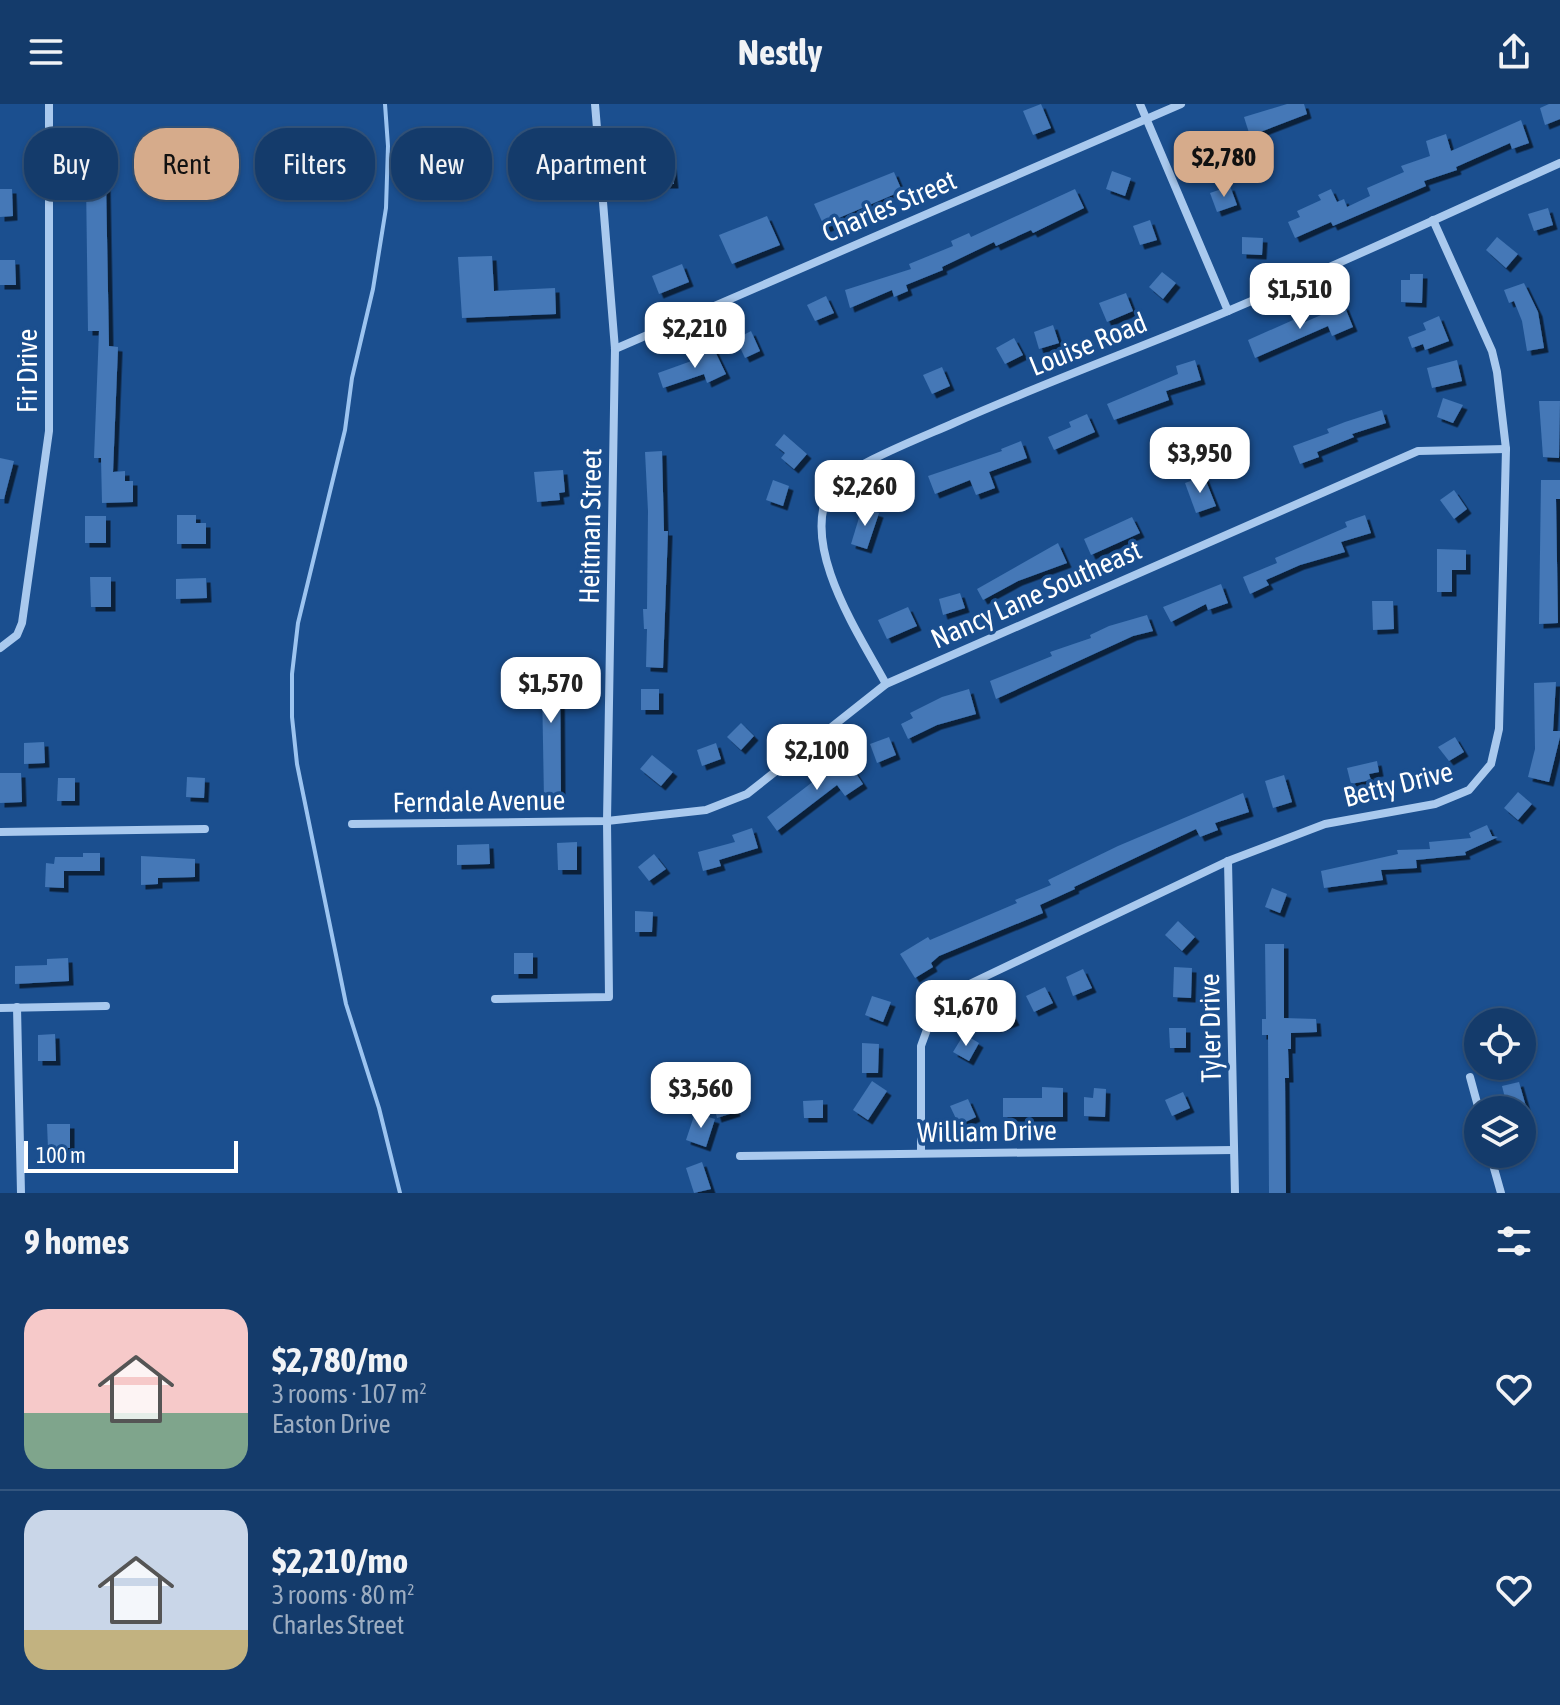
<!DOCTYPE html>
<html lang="en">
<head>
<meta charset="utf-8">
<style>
	:root { --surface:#143b6b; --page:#1d4271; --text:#f1f3f6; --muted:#9dadc1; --line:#33557e; --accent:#d6ab8b }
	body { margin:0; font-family:"Asap Condensed",sans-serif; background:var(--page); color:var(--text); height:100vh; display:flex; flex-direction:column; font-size:30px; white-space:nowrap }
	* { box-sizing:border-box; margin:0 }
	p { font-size:26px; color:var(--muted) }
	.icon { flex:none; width:44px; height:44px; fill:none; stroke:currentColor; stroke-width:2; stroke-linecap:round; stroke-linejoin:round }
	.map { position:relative; height:1089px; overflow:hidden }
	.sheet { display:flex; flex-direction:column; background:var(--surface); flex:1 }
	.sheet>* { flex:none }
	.top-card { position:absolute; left:24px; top:24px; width:800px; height:72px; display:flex; gap:16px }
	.tools { position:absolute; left:1464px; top:904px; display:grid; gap:16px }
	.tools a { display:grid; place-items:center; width:72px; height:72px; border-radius:50%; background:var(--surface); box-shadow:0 2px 6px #0004,0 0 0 2px var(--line); font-size:40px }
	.scale { position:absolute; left:24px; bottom:20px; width:214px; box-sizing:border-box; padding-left:8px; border:4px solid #fff; border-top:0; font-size:22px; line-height:28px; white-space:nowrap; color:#fff; -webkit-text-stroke:6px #1b4f8f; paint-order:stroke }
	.price { position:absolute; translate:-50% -68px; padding:0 18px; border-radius:16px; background:#fff; color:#222; font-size:26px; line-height:52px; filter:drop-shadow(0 2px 4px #0008) }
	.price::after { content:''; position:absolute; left:50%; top:48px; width:24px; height:18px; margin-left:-12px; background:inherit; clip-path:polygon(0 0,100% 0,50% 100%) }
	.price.active { background:var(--accent); color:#111 }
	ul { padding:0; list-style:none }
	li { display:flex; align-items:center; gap:24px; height:200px; padding:0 24px }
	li+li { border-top:2px solid var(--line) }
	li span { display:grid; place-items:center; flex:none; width:224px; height:160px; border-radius:24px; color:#555 }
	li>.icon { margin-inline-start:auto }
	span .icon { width:96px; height:96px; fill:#fffc; stroke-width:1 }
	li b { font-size:34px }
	h2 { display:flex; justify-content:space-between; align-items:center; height:96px; padding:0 24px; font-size:34px }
	.tag { padding:0 28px; border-radius:32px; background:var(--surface); box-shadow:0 2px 6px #0004,0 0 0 2px var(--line); font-size:28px; line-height:72px }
	.tag.active { background:var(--accent); color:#111 }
	header { display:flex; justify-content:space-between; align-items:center; height:104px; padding:0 24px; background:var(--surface); font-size:36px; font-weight:700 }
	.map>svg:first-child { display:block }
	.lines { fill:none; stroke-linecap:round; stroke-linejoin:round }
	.stream { stroke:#9cc4f0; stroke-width:4 }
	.building { fill:#4478b7; filter:url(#shadow) }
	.street { stroke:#a9c9ee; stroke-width:8 }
	.labels { text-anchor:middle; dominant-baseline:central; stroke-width:7; stroke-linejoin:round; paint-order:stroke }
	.street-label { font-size:28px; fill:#fff; stroke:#1b4f8f }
</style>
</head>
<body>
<header><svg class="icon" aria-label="menu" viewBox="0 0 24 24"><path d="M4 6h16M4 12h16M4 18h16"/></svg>Nestly<svg class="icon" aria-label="share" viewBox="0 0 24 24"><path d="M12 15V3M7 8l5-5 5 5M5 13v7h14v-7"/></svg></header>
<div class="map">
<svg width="1560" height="1089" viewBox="0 0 1560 1089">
	<defs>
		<filter id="shadow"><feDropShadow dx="4.5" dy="4.5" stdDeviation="0" flood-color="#0009"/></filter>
	</defs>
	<rect width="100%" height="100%" fill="#1b4f8f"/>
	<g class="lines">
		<!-- stream -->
		<path class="stream" d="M385 0 388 42 386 104 373 185 352 274 345 326 298 519 292 570V613L297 660 346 900 379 1004 400 1089"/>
	</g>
	<!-- building -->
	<g class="building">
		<path d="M1041 0 1051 24 1033 31 1023 7Z"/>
		<path d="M1287 0H1304L1307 10 1250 32 1244 13Z"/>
		<path d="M1549 0H1560V15L1545 21 1540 4Z"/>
		<path d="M1521 16 1529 39 1512 45 1510 39 1456 63 1457 66 1424 77 1426 82 1333 122 1331 118 1295 134 1288 118 1300 113 1297 107 1321 96 1318 91 1331 85 1337 98 1344 95 1347 103 1370 92 1367 84 1404 68 1401 62 1430 52 1426 37 1446 30 1451 47Z"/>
		<path d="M1200 30 1217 33 1213 53 1196 50Z"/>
		<path d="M647 42H670L674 80H648Z"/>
		<path d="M1112 67 1131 74 1125 92 1106 85Z"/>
		<path d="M894 68 902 87 834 116 836 119 825 124 814 100Z"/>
		<path d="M86 77H106L109 242 118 243 113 368 125 367V377H133V398L102 399 101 354H94L99 227H88Z"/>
		<path d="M1230 82 1237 101 1217 108 1210 89Z"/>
		<path d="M0 85H12L13 112 0 113Z"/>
		<path d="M1075 85 1084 104 1033 129 1031 126 996 142 994 138 942 163 943 166 906 181 908 187 894 193 892 186 850 204 845 186 911 165 909 160 953 142 951 137 969 129 971 133Z"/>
		<path d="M1548 104 1553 121 1534 127 1528 110Z"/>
		<path d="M767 112 780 141 732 160 719 131Z"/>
		<path d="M1150 116 1157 136 1140 141 1133 122Z"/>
		<path d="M1242 133 1263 134 1262 151 1242 150Z"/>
		<path d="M1497 133 1518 150 1506 164 1486 146Z"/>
		<path d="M492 152 494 187 555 184 556 210 462 214 458 153Z"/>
		<path d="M0 156H15L16 181H0Z"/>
		<path d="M682 160 689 178 659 190 652 172Z"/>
		<path d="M1162 168 1176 179 1163 195 1149 183Z"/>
		<path d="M1410 170H1423L1422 199 1401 198V176H1410Z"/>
		<path d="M1524 179 1538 208 1544 244 1527 247 1522 217 1514 197 1509 199 1504 186Z"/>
		<path d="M1126 189 1133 207 1107 218 1099 199Z"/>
		<path d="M826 192 834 209 815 217 807 201Z"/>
		<path d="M1344 201 1353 223 1332 232 1328 222 1255 254 1248 236 1302 212 1305 218Z"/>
		<path d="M1439 212 1449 237 1425 246 1423 240 1412 244 1408 233 1426 226 1423 219Z"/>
		<path d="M1053 221 1059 239 1039 245 1034 228Z"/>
		<path d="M751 227 760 247 745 254 736 235Z"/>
		<path d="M1014 234 1023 251 1005 260 996 244Z"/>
		<path d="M713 243 726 270 707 279 704 270 663 284 658 269 697 255 695 252Z"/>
		<path d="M1195 256 1201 276 1166 287 1169 296 1114 316 1107 300 1178 270 1176 262Z"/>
		<path d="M1457 256 1462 277 1432 284 1427 264Z"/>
		<path d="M942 263 950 282 932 290 923 271Z"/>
		<path d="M1443 294 1463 301 1453 319 1437 313Z"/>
		<path d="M1539 297H1560L1559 354 1543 353Z"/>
		<path d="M1382 306 1386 319 1352 330 1354 333 1317 348 1319 353 1300 360 1293 342 1329 329 1327 325 1345 318Z"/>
		<path d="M1087 310 1095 328 1054 346 1048 333 1071 323 1069 318Z"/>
		<path d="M784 330 807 350 794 365 781 354 785 349 775 341Z"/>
		<path d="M1021 337 1027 354 989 368 995 384 976 391 970 376 935 390 928 372 1002 347 1001 345Z"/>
		<path d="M662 347 664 427H668L663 564 646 563 647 525H644L643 505H647L648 407 645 348Z"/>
		<path d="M0 354 14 357 4 395H0Z"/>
		<path d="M563 366 565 388 559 389 560 396 537 398 534 368Z"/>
		<path d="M1204 372 1216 402 1196 409 1185 379Z"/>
		<path d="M773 376 789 382 783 402 766 396Z"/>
		<path d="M1541 376H1560V395H1556L1558 519 1539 520Z"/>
		<path d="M1454 386 1467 405 1454 415 1440 396Z"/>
		<path d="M862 404 879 409 867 445 851 440Z"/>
		<path d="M177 411H196V419H206V440H177Z"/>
		<path d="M1365 411 1371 429 1341 438 1345 448 1300 461 1266 476 1269 481 1250 490 1243 473 1277 459 1275 454 1347 423 1345 418Z"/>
		<rect x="85" y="412" width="21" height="27"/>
		<path d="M1132 413 1140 429 1091 451 1084 435Z"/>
		<path d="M1058 439 1067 459 1018 477 983 496 977 485Z"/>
		<path d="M1437 445 1466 446V466H1452V488H1437Z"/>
		<path d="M90 473H111V503H91Z"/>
		<path d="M206 474 207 494 176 495V475Z"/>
		<path d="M1221 480 1228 499 1208 506 1206 500 1171 518 1163 503Z"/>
		<path d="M960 489 965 504 943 511 939 495Z"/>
		<path d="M1372 497H1393L1394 525 1373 526Z"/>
		<path d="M908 503 917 522 887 535 878 516Z"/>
		<path d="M1147 511 1153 527 1133 532 996 595 990 577 1052 552 1050 548 1091 534 1090 531 1109 522Z"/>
		<path d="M533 554H560L561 694 544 695 542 582 541 566H533Z"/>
		<path d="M1556 578 1553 627H1560V633L1549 678 1528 673 1535 645 1534 579Z"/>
		<rect x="641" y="585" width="18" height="21"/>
		<path d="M969 585 976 610 937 621 908 635 901 620 913 614 910 609 942 593Z"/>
		<path d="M741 619 754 632 741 646 727 633Z"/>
		<path d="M889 633 896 651 877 659 870 640Z"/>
		<path d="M1455 633 1464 648 1449 657 1438 643Z"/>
		<path d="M44 638 45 659 24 660V639Z"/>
		<path d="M716 639 721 655 702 662 697 646Z"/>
		<path d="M652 651 673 668 661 682 640 665Z"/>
		<path d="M845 653 863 680 845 692 837 681 777 727 767 713Z"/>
		<path d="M1377 657 1379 668 1369 670 1371 676 1351 680 1347 664Z"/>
		<path d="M0 669H21L22 698 0 699Z"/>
		<path d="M1284 671 1292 698 1273 704 1265 677Z"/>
		<path d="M187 673 205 674 204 694 186 693Z"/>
		<path d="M58 674H75V697H57Z"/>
		<path d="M1518 688 1532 700 1518 716 1504 704Z"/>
		<path d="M1243 689 1249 708 1215 719 1218 726 1200 733 1196 725 1074 783 1075 785 1040 801 1043 809 939 852 931 859 933 863 915 874 900 850 928 833 930 836 1017 799 1015 796 1051 781 1048 776 1118 742Z"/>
		<path d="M1487 721 1492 732 1498 733 1465 748 1466 751 1416 756 1417 764 1381 766 1383 776 1324 784 1321 767 1398 750 1397 746 1430 745 1429 738 1471 734 1469 729Z"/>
		<path d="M752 724 758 744 719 756 721 762 703 767 698 748 735 738 732 731Z"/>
		<path d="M577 738V766H558L557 739Z"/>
		<path d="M489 740 490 760 457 761V741Z"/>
		<path d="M83 749H100V767H64V784L45 783 46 759 54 760 55 753H83Z"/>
		<path d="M654 750 666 765 649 777 638 763Z"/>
		<path d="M141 752 195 755V773L158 774V780L141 781Z"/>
		<path d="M1272 784 1287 790 1280 809 1265 803Z"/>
		<path d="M635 807 653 808 652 828H635Z"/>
		<path d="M1178 817 1195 833 1182 847 1165 831Z"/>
		<path d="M1265 840H1284V914L1316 915 1317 928 1291 929V945H1288L1289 974H1285L1286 1089H1269L1268 931H1262V915H1266Z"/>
		<rect x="514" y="849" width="19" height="21"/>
		<path d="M68 854 69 877 15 880V862L47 861V855Z"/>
		<path d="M1174 863 1192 864 1191 894 1173 893Z"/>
		<path d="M1083 865 1092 884 1073 892 1066 873Z"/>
		<path d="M1045 883 1053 899 1034 908 1026 892Z"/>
		<path d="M872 892 891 898 883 918 865 911Z"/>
		<path d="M1007 901 1015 917 996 924 989 910Z"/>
		<path d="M1169 924H1186V944H1170Z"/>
		<path d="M55 930 56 957H38V931Z"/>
		<path d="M964 930 979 939 969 957 953 948Z"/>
		<path d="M862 939 879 940 878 969H862Z"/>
		<path d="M872 977 887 987 868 1016 853 1006Z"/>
		<path d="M1519 978 1527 1006H1508L1502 982Z"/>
		<path d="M1042 983 1063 984V1013H1003V994H1042Z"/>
		<path d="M1094 984 1106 985 1105 1013 1084 1012V993L1093 994Z"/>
		<path d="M1183 988 1190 1004 1172 1012 1165 996Z"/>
		<path d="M730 989 736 1008 717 1014 712 994Z"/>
		<path d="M968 995 976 1013 959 1021 950 1002Z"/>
		<path d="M823 996V1014H804L803 997Z"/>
		<path d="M695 1009 715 1015 706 1043 686 1036Z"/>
		<path d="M47 1020H70V1044H48Z"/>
		<path d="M702 1058 711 1085 694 1089 686 1064Z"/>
	</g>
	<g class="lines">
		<!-- street -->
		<g class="street">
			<path d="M1140 0 1228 207"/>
			<path d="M615 245 1181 0"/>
			<path d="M0 544 17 531 22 519 49 327V0"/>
			<path d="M886 580C859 530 798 441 831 384 844 363 928 331 954 319 1044 279 1137 245 1228 207 1340 160 1449 109 1560 59"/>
			<path d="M352 720 607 717 706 706 747 690 886 580 1418 347 1506 345"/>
			<path d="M0 728 205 725"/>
			<path d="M1228 757 1235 1089"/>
			<path d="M495 895 609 893 607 717 615 245 595 0"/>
			<path d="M17 903 21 1089"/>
			<path d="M0 904 106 902"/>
			<path d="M1470 973 1479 1006"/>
			<path d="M921 1049V942L933 909 959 885 1228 757 1325 720 1435 700 1469 686 1491 660 1499 625 1506 345 1497 268 1492 247 1433 116"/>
			<path d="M1490 1050 1501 1089"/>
			<path d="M740 1052 1234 1046"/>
		</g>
	</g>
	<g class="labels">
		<!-- street labels -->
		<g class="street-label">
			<text transform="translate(889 102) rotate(-23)">Charles Street</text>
			<text transform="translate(1088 240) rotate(-22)">Louise Road</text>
			<text transform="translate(27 267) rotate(-90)">Fir Drive</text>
			<text transform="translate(590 422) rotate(-89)">Heitman Street</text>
			<text transform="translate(1036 490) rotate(-24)">Nancy Lane Southeast</text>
			<text transform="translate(1398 680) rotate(-14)">Betty Drive</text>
			<text transform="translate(479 697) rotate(-1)">Ferndale Avenue</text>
			<text transform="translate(1210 924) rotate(-91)">Tyler Drive</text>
			<text transform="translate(987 1027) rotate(-1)">William Drive</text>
		</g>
	</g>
</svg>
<div class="tools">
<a><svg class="icon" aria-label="locate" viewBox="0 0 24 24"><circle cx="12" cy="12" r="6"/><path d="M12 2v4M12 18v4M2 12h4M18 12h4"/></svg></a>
<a><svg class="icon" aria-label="layers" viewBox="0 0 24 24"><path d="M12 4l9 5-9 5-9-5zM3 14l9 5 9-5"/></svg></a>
</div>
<div class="scale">100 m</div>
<b class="price active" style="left:1224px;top:95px">$2,780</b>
<b class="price" style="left:1300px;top:227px">$1,510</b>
<b class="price" style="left:695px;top:266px">$2,210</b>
<b class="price" style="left:1200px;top:391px">$3,950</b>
<b class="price" style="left:865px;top:424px">$2,260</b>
<b class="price" style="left:551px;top:621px">$1,570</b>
<b class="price" style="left:817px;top:688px">$2,100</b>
<b class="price" style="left:966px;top:944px">$1,670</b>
<b class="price" style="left:701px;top:1026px">$3,560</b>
<div class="top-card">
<a class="tag">Buy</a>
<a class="tag active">Rent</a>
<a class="tag">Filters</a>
<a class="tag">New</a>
<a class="tag">Apartment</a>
</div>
</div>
<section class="sheet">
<h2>9 homes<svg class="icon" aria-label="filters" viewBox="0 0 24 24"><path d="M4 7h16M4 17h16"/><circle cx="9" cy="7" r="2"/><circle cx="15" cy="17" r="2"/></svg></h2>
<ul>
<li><span style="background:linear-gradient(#f6c9c9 65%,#7fa58c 0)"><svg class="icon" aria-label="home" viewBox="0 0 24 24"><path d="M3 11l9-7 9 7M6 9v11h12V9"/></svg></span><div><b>$2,780/mo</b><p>3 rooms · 107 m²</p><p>Easton Drive</p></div><svg class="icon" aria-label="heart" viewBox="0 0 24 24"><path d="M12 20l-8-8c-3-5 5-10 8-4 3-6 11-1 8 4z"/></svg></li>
<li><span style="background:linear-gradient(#c9d6e8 75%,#c2b280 0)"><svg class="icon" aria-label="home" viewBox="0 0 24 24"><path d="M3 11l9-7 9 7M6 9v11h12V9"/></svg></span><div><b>$2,210/mo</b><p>3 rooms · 80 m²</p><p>Charles Street</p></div><svg class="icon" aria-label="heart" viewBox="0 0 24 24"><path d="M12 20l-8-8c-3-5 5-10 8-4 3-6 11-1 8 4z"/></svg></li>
</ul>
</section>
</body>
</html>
